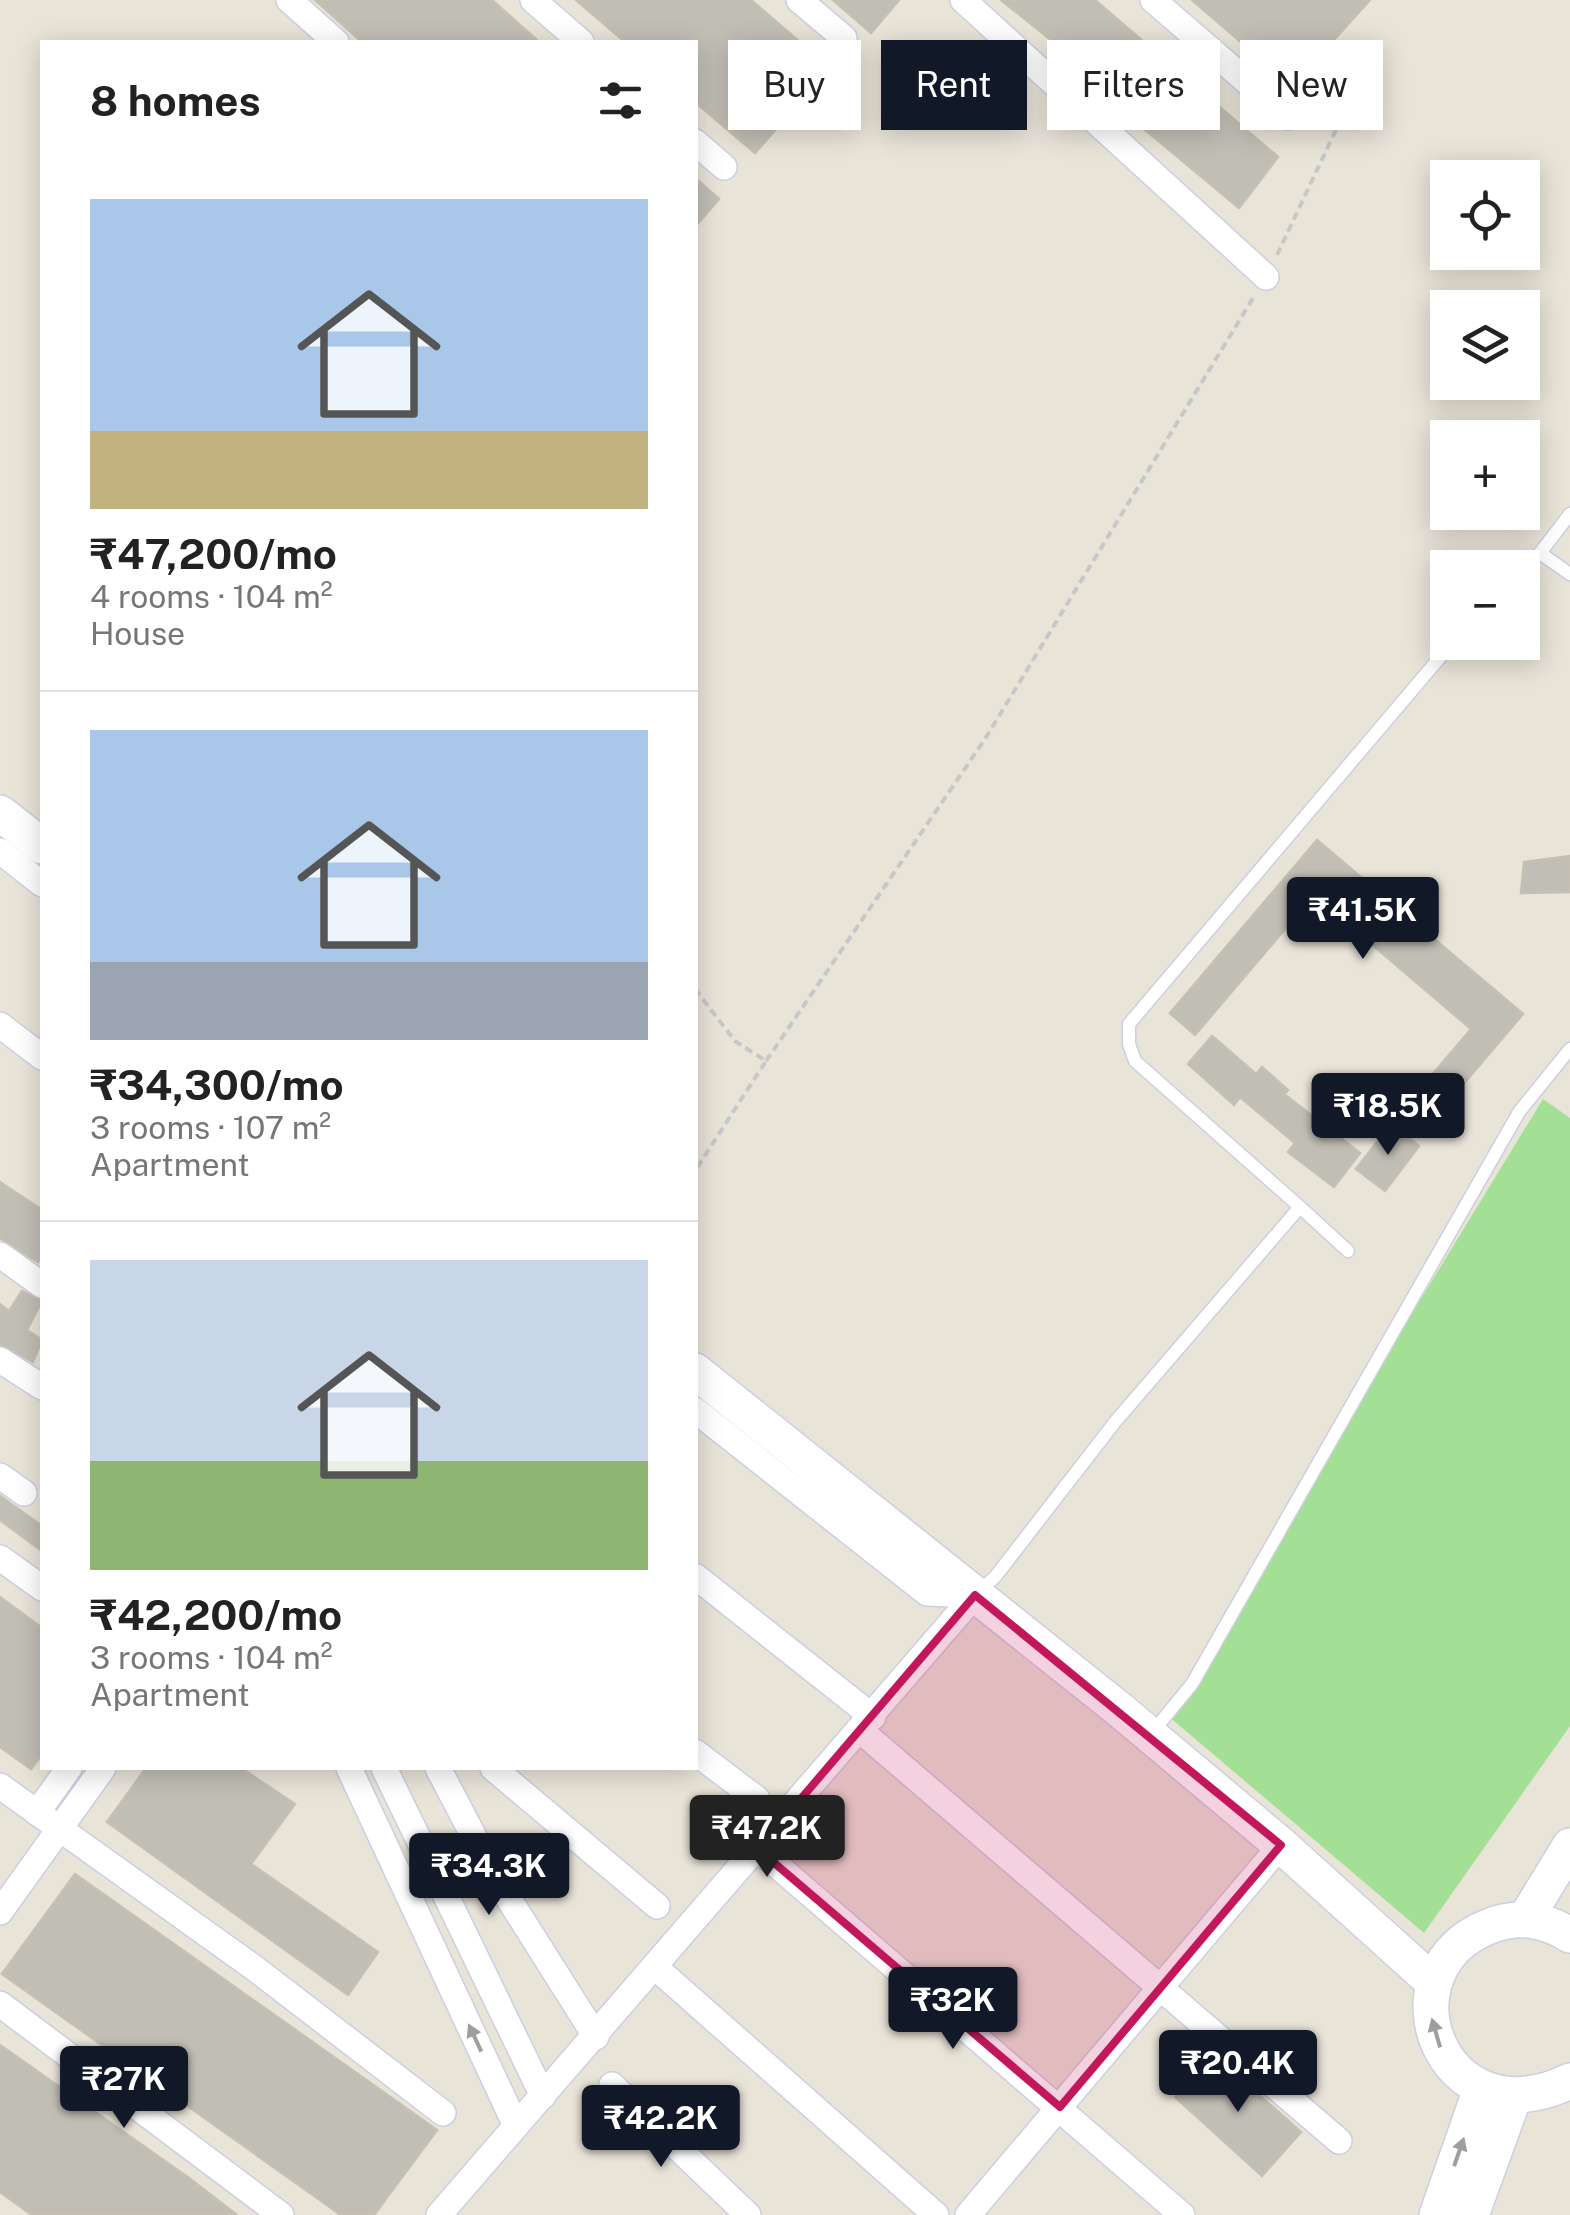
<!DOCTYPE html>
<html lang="en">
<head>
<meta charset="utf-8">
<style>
	:root { --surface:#fff; --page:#f6f6f6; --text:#222; --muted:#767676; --line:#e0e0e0; --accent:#111827 }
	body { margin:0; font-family:"Public Sans",sans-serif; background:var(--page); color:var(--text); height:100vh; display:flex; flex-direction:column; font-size:38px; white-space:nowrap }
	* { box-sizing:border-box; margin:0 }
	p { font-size:32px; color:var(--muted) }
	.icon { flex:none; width:55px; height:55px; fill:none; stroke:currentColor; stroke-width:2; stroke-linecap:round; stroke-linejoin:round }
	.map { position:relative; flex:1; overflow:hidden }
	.panel { position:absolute; left:40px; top:40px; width:658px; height:1730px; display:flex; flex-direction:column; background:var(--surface); border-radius:0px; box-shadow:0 5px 25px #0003 }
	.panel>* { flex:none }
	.top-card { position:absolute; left:728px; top:40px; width:692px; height:90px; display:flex; gap:20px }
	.buttons { position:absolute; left:1430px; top:160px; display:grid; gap:20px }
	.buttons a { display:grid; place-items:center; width:110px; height:110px; border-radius:0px; background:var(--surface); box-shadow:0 5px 25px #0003; font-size:50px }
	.price { position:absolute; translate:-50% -85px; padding:0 22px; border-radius:10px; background:var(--accent); color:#fff; font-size:32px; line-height:65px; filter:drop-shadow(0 2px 5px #0008) }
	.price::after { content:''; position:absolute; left:50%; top:60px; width:30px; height:22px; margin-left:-15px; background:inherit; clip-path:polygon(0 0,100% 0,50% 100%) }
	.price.active { background:#222; color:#fff }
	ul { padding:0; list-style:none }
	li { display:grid; align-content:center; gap:20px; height:530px; padding:0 50px }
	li+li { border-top:2px solid var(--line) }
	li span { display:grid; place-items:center; height:310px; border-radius:0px; color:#555 }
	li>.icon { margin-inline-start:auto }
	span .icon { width:180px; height:180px; fill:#fffc; stroke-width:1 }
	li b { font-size:42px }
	h2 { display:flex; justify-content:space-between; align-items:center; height:120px; padding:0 50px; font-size:42px }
	.chip { padding:0 35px; border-radius:0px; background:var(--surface); box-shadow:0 5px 25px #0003; font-size:35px; line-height:90px }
	.chip.active { background:var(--accent); color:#fff }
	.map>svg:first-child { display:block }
	.green { fill:#a3df95 }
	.building { fill:#c1beb5; stroke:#c4c0b2; stroke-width:2.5 }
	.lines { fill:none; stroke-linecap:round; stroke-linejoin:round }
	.lane-casing { stroke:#cdcee0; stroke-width:15 }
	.street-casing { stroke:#cdcee0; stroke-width:28 }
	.secondary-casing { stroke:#cdcee0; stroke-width:38 }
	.path { stroke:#c7c7c7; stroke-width:4; stroke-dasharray:8 5; stroke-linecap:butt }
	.lane { stroke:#fff; stroke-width:12 }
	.street { stroke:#fff; stroke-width:25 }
	.secondary { stroke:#fff; stroke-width:35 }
	.oneway { fill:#9e9e9e }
	.marked { fill:#c2185b; fill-opacity:0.2; stroke:#c2185b; stroke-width:8; stroke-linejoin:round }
</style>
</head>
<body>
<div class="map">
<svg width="1570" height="2215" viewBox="0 0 1570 2215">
	<rect width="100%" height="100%" fill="#e9e4d8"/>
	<!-- green -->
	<path class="green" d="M1543 1099 1570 1118V1726L1424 1933 1167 1715Z"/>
	<!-- building -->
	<g class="building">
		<path d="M315 0H492L539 42H362Z"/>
		<path d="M576 0H751L830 68 755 153 695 102V42H625Z"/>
		<path d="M833 0H899L871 33Z"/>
		<path d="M1001 0H1095L1278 157 1239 208 1138 124 1142 120 1062 56 1066 52Z"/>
		<path d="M1192 0H1370L1292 86Z"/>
		<path d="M695 178 719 199 695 227Z"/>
		<path d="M1317 840 1523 1014 1443 1108 1420 1089 1471 1029 1314 895 1195 1035 1170 1013Z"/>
		<path d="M1570 856V892L1521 893 1524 862Z"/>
		<path d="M1212 1036 1256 1074 1262 1067 1288 1090 1284 1094 1360 1153 1334 1187 1288 1152 1295 1143 1240 1097 1234 1105 1188 1064Z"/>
		<path d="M1391 1124 1419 1146 1385 1191 1356 1169Z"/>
		<path d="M0 1182 42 1210V1255L38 1262 0 1238Z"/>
		<path d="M22 1291 42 1301 27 1330 42 1340 33 1362 0 1344V1304L9 1311Z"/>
		<path d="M0 1496 42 1526V1551L0 1520Z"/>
		<path d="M0 1597 42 1628V1754L31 1769 0 1747Z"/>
		<path d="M146 1768H241L295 1804 251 1864 378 1952 348 1995 107 1822Z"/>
		<path d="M75 1874 437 2130 374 2215H341L2 1974Z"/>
		<path d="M0 2045 189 2178 237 2215H32L0 2192Z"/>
		<path d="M1213 2054 1301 2132 1262 2176 1175 2097Z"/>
	</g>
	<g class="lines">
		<defs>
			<g id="lane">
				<path d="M1540 553 1570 514"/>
				<path d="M1522 571 1540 553 1570 574"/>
				<path d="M1300 1207 1348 1251"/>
				<path d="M976 1594 995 1577 1115 1422 1300 1207 1135 1061 1129 1044V1024L1453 642"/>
				<path d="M1150 1735 1192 1684 1519 1112 1570 1049"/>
			</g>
			<g id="street">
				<path d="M289 0 336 42"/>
				<path d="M533 0 581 42"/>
				<path d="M799 0 844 38"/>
				<path d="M963 0 1266 277"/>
				<path d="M1153 0 1288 117"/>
				<path d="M695 142 724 167"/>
				<path d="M0 851 42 884"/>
				<path d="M0 1025 42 1057"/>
				<path d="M0 1255 42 1285"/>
				<path d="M0 1360 42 1387"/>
				<path d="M695 1410 927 1593 975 1595"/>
				<path d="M0 1476 24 1493"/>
				<path d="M0 1558 42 1588"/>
				<path d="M695 1576 873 1717"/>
				<path d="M861 1731 1339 2141"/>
				<path d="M695 1752 757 1799"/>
				<path d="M349 1768 516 2126"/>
				<path d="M384 1768 543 2096"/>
				<path d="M438 1768 495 1877 596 2037"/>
				<path d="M493 1768 657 1906"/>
				<path d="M0 1786 253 1967 443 2113"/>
				<path d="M37 1813 69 1768"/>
				<path d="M758 1849 1182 2215"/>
				<path d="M0 1912 103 1768"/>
				<path d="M655 1967 936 2215"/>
				<path d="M0 2004 281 2215"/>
				<path d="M612 2085 748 2215"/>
				<path d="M439 2215 975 1595"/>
				<path d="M968 2215 1281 1845"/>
			</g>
			<g id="secondary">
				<path d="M0 813 42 846"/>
				<path d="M695 1371 1120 1710 1281 1845 1434 1983"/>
				<path d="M1526 1918 1570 1846"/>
				<path d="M1570 1935C1544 1919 1519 1915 1490 1926 1377 1969 1439 2144 1570 2081"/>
				<path d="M1437 2215 1481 2089"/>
				<path d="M1471 2215 1514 2097"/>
			</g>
		</defs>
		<!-- lane casing -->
		<use href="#lane" class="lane-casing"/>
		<!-- street casing -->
		<use href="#street" class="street-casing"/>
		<!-- secondary casing -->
		<use href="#secondary" class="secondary-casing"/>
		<!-- path -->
		<g class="path">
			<path d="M1277 255 1350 100"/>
			<path d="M695 989 735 1041 766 1061 695 1171"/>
			<path d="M766 1061 985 739 1253 298"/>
		</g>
		<!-- lane -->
		<use href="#lane" class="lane"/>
		<!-- street -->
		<use href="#street" class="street"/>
		<!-- secondary -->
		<use href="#secondary" class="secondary"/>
	</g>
	<!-- one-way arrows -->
	<defs><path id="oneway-solid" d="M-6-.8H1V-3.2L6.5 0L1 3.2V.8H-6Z" transform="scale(2.5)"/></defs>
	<g class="oneway">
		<use href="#oneway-solid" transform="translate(1436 2033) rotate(-106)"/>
		<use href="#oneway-solid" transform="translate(475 2038) rotate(-115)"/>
		<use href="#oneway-solid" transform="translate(1459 2152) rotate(-71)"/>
	</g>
	<!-- marked area -->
	<path class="marked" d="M975 1595 1281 1845 1060 2107 758 1849Z"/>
</svg>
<div class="buttons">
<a><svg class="icon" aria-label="locate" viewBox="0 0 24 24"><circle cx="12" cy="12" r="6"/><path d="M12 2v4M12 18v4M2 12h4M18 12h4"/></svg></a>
<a><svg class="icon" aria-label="layers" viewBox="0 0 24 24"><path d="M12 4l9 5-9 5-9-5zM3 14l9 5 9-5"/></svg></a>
<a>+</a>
<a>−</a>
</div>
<b class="price" style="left:1363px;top:962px">₹41.5K</b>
<b class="price" style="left:1388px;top:1158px">₹18.5K</b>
<b class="price active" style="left:767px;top:1880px">₹47.2K</b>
<b class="price" style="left:489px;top:1918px">₹34.3K</b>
<b class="price" style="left:953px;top:2052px">₹32K</b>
<b class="price" style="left:1238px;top:2115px">₹20.4K</b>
<b class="price" style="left:124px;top:2131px">₹27K</b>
<b class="price" style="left:661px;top:2170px">₹42.2K</b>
<div class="top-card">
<a class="chip">Buy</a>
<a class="chip active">Rent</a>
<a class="chip">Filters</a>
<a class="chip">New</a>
</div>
<section class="panel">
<h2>8 homes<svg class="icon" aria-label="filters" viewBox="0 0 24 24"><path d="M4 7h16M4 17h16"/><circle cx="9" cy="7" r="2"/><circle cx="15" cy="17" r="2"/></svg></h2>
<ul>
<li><span style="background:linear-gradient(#a9c7e8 75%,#c2b280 0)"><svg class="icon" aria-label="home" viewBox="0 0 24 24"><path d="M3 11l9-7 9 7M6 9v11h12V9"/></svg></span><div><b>₹47,200/mo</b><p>4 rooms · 104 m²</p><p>House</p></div></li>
<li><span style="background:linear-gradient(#a9c7e8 75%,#9aa5b1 0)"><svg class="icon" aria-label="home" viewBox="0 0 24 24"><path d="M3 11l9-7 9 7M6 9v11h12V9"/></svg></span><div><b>₹34,300/mo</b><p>3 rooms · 107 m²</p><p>Apartment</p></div></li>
<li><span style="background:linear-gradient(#c9d6e8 65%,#8fb573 0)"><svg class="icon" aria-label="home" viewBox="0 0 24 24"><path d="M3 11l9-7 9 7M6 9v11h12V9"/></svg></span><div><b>₹42,200/mo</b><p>3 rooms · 104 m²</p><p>Apartment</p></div></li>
</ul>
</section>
</div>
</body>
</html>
